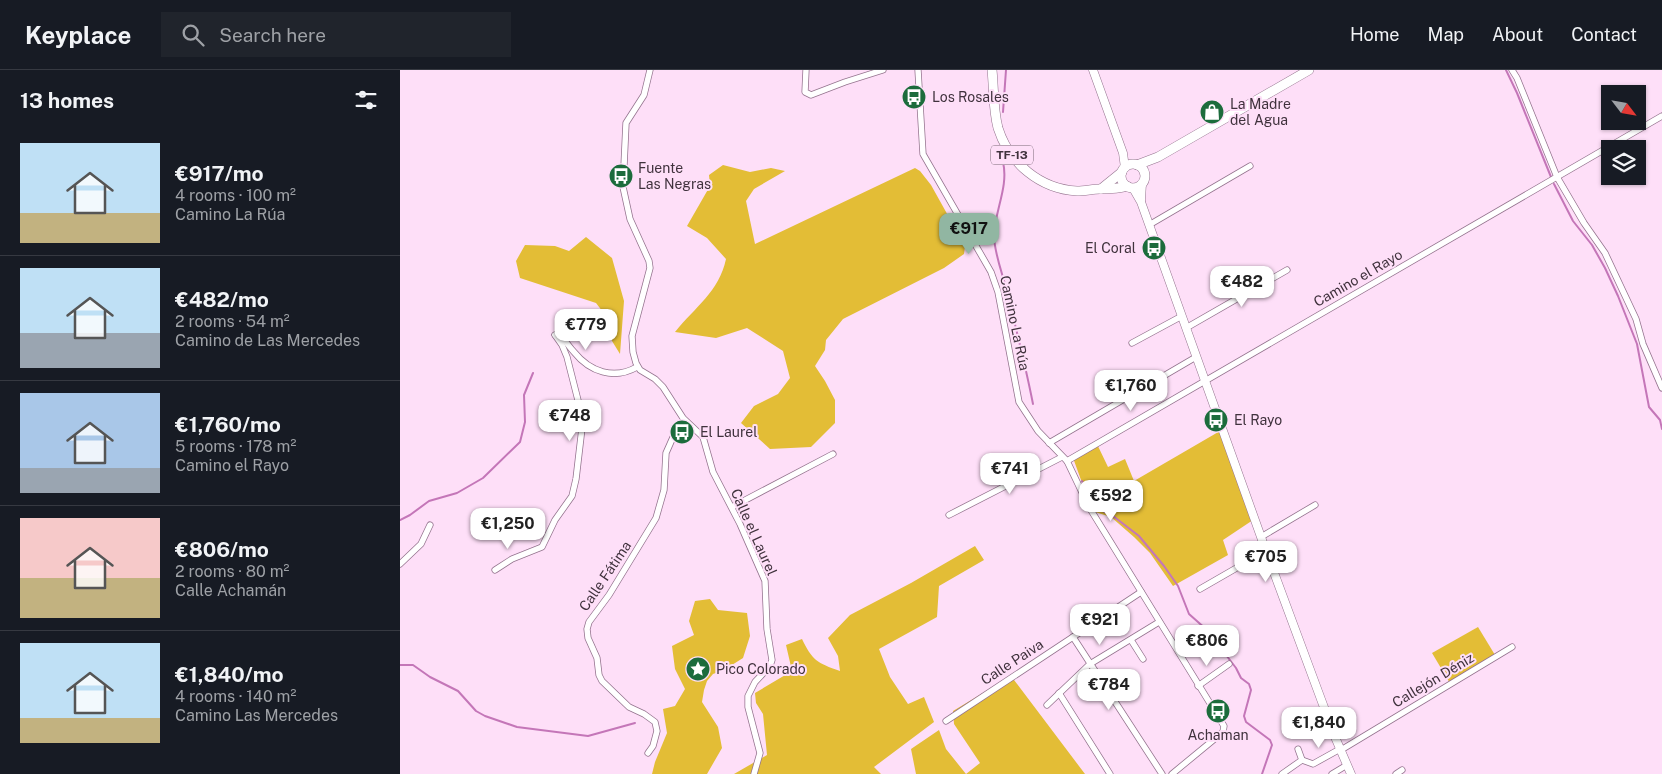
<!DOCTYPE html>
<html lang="en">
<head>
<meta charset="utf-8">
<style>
	:root { --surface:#171b24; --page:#20242c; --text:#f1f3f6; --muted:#9ea1a6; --line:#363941; --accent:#91b6a2 }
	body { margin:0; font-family:"Public Sans",sans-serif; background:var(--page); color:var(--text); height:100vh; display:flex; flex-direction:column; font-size:19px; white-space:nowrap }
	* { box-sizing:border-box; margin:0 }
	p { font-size:16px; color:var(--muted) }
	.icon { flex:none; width:28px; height:28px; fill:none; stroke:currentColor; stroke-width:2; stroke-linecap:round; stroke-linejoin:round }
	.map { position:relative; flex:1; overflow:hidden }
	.drawer { display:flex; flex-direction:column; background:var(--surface); width:400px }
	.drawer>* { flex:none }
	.needle { width:32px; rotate:121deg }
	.controls { position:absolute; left:1201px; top:15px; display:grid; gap:10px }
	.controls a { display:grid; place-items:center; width:45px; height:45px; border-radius:0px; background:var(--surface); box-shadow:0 1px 4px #0004; font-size:25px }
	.price { position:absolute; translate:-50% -42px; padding:0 11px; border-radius:10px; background:#fff; color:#222; font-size:16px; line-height:32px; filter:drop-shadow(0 1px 2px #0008) }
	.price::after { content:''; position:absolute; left:50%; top:30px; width:15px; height:11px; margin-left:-8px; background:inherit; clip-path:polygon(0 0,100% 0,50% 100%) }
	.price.active { background:var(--accent); color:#111 }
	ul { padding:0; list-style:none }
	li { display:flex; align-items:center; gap:15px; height:125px; padding:0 20px }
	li+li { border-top:1px solid var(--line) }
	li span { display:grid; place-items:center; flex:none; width:140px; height:100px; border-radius:0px; color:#555 }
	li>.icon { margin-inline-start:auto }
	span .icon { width:60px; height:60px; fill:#fffc; stroke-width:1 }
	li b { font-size:21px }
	h2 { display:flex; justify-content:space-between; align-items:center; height:60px; padding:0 20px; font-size:21px }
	header { display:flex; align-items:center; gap:30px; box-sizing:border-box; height:70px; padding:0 25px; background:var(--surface); border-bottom:1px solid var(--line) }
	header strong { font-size:24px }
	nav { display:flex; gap:28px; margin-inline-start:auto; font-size:18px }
	.search { width:350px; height:45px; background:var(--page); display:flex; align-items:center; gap:12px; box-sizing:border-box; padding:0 18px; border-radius:0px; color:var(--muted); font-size:19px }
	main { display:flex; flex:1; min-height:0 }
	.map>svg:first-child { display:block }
	.green { fill:#e3bd36 }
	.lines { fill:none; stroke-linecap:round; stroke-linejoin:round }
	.stream { stroke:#c476b8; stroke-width:2 }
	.minor-casing { stroke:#94738e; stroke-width:7 }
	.secondary-casing { stroke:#94738e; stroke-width:9 }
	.primary-casing { stroke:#94738e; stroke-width:10 }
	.minor { stroke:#fff; stroke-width:5.5 }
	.secondary { stroke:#fff; stroke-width:8 }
	.primary { stroke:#fff; stroke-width:9 }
	.labels { text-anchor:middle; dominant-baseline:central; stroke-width:4; stroke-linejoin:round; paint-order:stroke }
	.shield { fill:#fedff8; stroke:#796675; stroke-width:1 }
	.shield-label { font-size:12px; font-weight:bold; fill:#40323d }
	.poi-label { font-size:14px; fill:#40323d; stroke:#fedff8; text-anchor:start }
	.street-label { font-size:14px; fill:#40323d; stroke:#fedff8 }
</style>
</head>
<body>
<header>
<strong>Keyplace</strong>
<div class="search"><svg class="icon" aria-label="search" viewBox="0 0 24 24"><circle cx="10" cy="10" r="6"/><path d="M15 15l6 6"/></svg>Search here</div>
<nav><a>Home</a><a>Map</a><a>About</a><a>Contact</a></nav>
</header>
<main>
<section class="drawer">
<h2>13 homes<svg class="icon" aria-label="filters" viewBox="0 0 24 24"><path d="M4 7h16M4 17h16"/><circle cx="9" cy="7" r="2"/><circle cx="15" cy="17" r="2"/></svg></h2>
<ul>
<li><span style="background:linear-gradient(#bfe0f5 70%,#c2b280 0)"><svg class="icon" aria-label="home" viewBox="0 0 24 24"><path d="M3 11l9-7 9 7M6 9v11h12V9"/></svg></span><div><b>€917/mo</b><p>4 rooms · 100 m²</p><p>Camino La Rúa</p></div></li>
<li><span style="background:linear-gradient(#bfe0f5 65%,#9aa5b1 0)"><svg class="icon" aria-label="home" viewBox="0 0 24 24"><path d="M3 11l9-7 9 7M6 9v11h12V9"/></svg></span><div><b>€482/mo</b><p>2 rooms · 54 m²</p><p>Camino de Las Mercedes</p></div></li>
<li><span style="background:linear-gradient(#a9c7e8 75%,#9aa5b1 0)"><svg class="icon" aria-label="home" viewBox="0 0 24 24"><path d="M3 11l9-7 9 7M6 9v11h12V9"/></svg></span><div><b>€1,760/mo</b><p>5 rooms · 178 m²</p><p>Camino el Rayo</p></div></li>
<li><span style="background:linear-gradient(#f6c9c9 60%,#c2b280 0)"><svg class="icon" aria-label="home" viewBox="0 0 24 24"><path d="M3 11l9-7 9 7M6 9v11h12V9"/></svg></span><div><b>€806/mo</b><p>2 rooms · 80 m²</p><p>Calle Achamán</p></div></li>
<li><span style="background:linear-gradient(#bfe0f5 75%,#c2b280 0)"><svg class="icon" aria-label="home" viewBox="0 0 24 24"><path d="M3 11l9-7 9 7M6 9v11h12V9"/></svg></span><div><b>€1,840/mo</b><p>4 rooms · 140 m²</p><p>Camino Las Mercedes</p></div></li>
</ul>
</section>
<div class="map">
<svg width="1262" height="704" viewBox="0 0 1262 704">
	<rect width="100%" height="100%" fill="#fedff8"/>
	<!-- green -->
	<g class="green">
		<path d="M323 95 350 102 371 98 385 101 354 119 346 131 355 174 515 98 520 101 531 115 565 176 564 184 544 198 443 249 426 270 425 280 415 296 425 311 435 330V353L411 377 370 379 341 353 354 336 378 324 390 308 383 281 347 258 316 268 275 262C295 237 319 222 326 189L307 168 287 156 310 116 309 105Z"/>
		<path d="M186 167 212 188 224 231 220 284 212 271 206 246 196 233 120 208 116 191 125 175 155 176 169 181Z"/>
		<path d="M820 361 853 450 823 470 828 485 773 516 750 483 734 467 711 447 695 442 690 435 672 385 696 372 708 397 725 389 734 411Z"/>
		<path d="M575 476 584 490 539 516 537 547 479 579 490 607 508 634 524 627 534 652 474 697 481 704H334L367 685 363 644 356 633 355 623 392 601 386 575 402 569C412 590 417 593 440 601L438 586 428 568 450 545 511 513Z"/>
		<path d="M310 529 318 540 347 543 350 566 343 588 324 600 313 604 307 611 304 620 302 632 318 657 322 678 307 704H252L255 692 267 663 263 639 275 636 285 619 275 599 272 576 294 565 289 551 295 531Z"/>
		<path d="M1078 557 1095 585 1051 615 1032 583Z"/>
		<path d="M611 606 685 704H516L511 679 539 660 546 679 566 704 580 693 554 654 553 641Z"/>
	</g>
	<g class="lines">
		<!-- stream -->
		<g class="stream">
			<path d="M1106 0 1117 23 1151 107"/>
			<path d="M603 42 606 0"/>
			<path d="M603 92C609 117 594 142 594 167 595 187 604 207 608 226 617 262 626 298 633 334"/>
			<path d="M1154 114 1173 151 1192 175 1205 198 1218 226 1237 274 1249 337 1260 350 1262 359"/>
			<path d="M682 411 697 438 713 446 739 466 764 496 778 516 789 544 807 560 836 598 841 608 849 614 851 620 844 646 846 652 870 670 872 675 862 704"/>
			<path d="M0 450 10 445 29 431 57 423 83 408 120 372 125 352 124 325 133 303"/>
			<path d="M0 595H13L30 607 58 621 76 641 85 646 117 657 188 666 235 653"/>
		</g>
		<defs>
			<g id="minor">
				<path d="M250 0 244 25 226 53 223 117 230 149 249 191 250 198 232 266 233 282 236 293 240 300 255 309 263 317 283 348 303 367 313 402 340 454 365 511 367 559 372 590 370 596 355 612 348 626V637L360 683 354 704"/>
				<path d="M406 0 405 22 411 25 445 12 483 0"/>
				<path d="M518 0 523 84 591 202 598 222 619 332 638 361 667 391 689 437 824 656 823 662 772 704"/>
				<path d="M1112 0 1117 8 1157 107 1184 153 1205 183 1236 249 1243 274 1262 318"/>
				<path d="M749 155 850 96"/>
				<path d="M786 258 887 200"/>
				<path d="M155 265 158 264C165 269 168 276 174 282 190 302 214 310 237 297"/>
				<path d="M732 273 782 246"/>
				<path d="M649 373 796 287"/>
				<path d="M667 391 1262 46"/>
				<path d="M332 437 433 384"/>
				<path d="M549 445 662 387"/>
				<path d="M861 467 915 435"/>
				<path d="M0 494 21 474 30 455"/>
				<path d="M95 500 112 489 142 477 155 450 172 426 176 409 182 358V346L167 287 162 275 155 265"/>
				<path d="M800 519 866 481"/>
				<path d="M673 567 762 704"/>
				<path d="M731 570 743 589"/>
				<path d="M798 616 829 594"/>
				<path d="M659 623 710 704"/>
				<path d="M647 635 690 594 759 552"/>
				<path d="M546 651 741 522"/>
				<path d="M898 679 902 690 913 694 940 679"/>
				<path d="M941 680 1112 577"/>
				<path d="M248 683 253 676 257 661 255 652 244 644 229 637 202 611 199 605 197 588 188 568 187 559 189 552 209 525 256 448 264 420 266 383 274 365 285 351"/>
				<path d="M882 704 902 690"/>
				<path d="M932 704 947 695"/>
				<path d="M996 704 1002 700"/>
			</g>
			<g id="secondary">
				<path d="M693 0 723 83 725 98"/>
				<path d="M733 118 741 132 866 481 935 667 951 704"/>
				<path d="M741 130 742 113"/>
			</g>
			<g id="primary">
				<path d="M592 0C594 19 593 39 598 58 609 93 640 119 677 121 685 121 693 119 700 119 710 119 718 119 727 116"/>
				<circle cx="733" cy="106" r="12"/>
				<path d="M737 95 758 87 909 0"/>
				<path d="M701 119 722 102"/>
			</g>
		</defs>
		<!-- minor casing -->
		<use href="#minor" class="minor-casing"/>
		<!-- secondary casing -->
		<use href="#secondary" class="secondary-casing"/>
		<!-- primary casing -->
		<use href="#primary" class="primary-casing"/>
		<!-- minor -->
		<use href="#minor" class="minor"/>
		<!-- secondary -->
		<use href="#secondary" class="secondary"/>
		<!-- primary -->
		<use href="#primary" class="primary"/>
	</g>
	<!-- icons -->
	<defs>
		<symbol id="bus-disc" viewBox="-11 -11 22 22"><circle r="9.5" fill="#1c6c3c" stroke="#fedff8"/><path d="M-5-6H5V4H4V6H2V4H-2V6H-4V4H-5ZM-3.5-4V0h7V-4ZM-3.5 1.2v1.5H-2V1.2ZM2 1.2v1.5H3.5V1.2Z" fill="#fff"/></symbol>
		<symbol id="shop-disc" viewBox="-11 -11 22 22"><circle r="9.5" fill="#1c6c3c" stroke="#fedff8"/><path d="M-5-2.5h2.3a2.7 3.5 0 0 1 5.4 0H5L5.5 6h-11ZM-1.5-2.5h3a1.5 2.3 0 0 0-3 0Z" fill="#fff"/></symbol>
		<symbol id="sight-disc" viewBox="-11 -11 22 22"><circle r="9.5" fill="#1c6c3c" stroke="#fedff8"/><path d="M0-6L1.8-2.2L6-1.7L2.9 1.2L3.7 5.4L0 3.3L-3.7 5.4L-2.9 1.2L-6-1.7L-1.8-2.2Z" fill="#fff"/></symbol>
	</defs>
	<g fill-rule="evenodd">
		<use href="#bus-disc" x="500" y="13" width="28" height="28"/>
		<use href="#shop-disc" x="798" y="28" width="28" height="28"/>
		<use href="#bus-disc" x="207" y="92" width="28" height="28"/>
		<use href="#bus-disc" x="740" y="164" width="28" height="28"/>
		<use href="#bus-disc" x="802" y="336" width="28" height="28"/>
		<use href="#bus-disc" x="268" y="348" width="28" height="28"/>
		<use href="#sight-disc" x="284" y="585" width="28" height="28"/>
		<use href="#bus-disc" x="804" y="627" width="28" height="28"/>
	</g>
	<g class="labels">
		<!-- shield labels -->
		<rect class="shield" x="591" y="75.5" width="42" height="19" rx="4"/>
		<g class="shield-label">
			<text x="612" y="85">TF-13</text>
		</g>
		<!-- poi labels -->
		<g class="poi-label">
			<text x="532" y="27">Los Rosales</text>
			<text x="830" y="34">La Madre<tspan x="830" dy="16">del Agua</tspan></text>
			<text x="238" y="98">Fuente<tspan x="238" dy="16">Las Negras</tspan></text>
			<text x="736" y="178" text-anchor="end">El Coral</text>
			<text x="834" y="350">El Rayo</text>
			<text x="300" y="362">El Laurel</text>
			<text x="316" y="599">Pico Colorado</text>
			<text x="818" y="665" text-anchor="middle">Achaman</text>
		</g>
		<!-- street labels -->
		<g class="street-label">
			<text transform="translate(958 208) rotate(-30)">Camino el Rayo</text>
			<text transform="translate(615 253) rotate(78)">Camino La Rúa</text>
			<text transform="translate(354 462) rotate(66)">Calle el Laurel</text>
			<text transform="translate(205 506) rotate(-56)">Calle Fátima</text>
			<text transform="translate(612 592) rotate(-33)">Calle Paiva</text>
			<text transform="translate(1033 610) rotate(-31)">Callejón Déniz</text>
		</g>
	</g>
</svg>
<div class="controls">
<a><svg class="needle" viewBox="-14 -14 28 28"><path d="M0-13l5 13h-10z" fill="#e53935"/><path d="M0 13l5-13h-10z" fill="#9ea1a6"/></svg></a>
<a><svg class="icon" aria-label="layers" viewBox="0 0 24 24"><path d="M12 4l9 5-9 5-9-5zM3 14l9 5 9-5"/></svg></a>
</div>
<b class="price active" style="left:569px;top:185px">€917</b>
<b class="price" style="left:842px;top:238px">€482</b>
<b class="price" style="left:186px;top:281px">€779</b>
<b class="price" style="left:731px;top:342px">€1,760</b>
<b class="price" style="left:170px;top:372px">€748</b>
<b class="price" style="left:610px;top:425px">€741</b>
<b class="price" style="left:711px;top:452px">€592</b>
<b class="price" style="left:108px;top:480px">€1,250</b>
<b class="price" style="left:866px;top:513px">€705</b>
<b class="price" style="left:700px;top:576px">€921</b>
<b class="price" style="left:807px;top:597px">€806</b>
<b class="price" style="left:709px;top:641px">€784</b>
<b class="price" style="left:919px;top:679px">€1,840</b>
</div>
</main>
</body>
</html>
